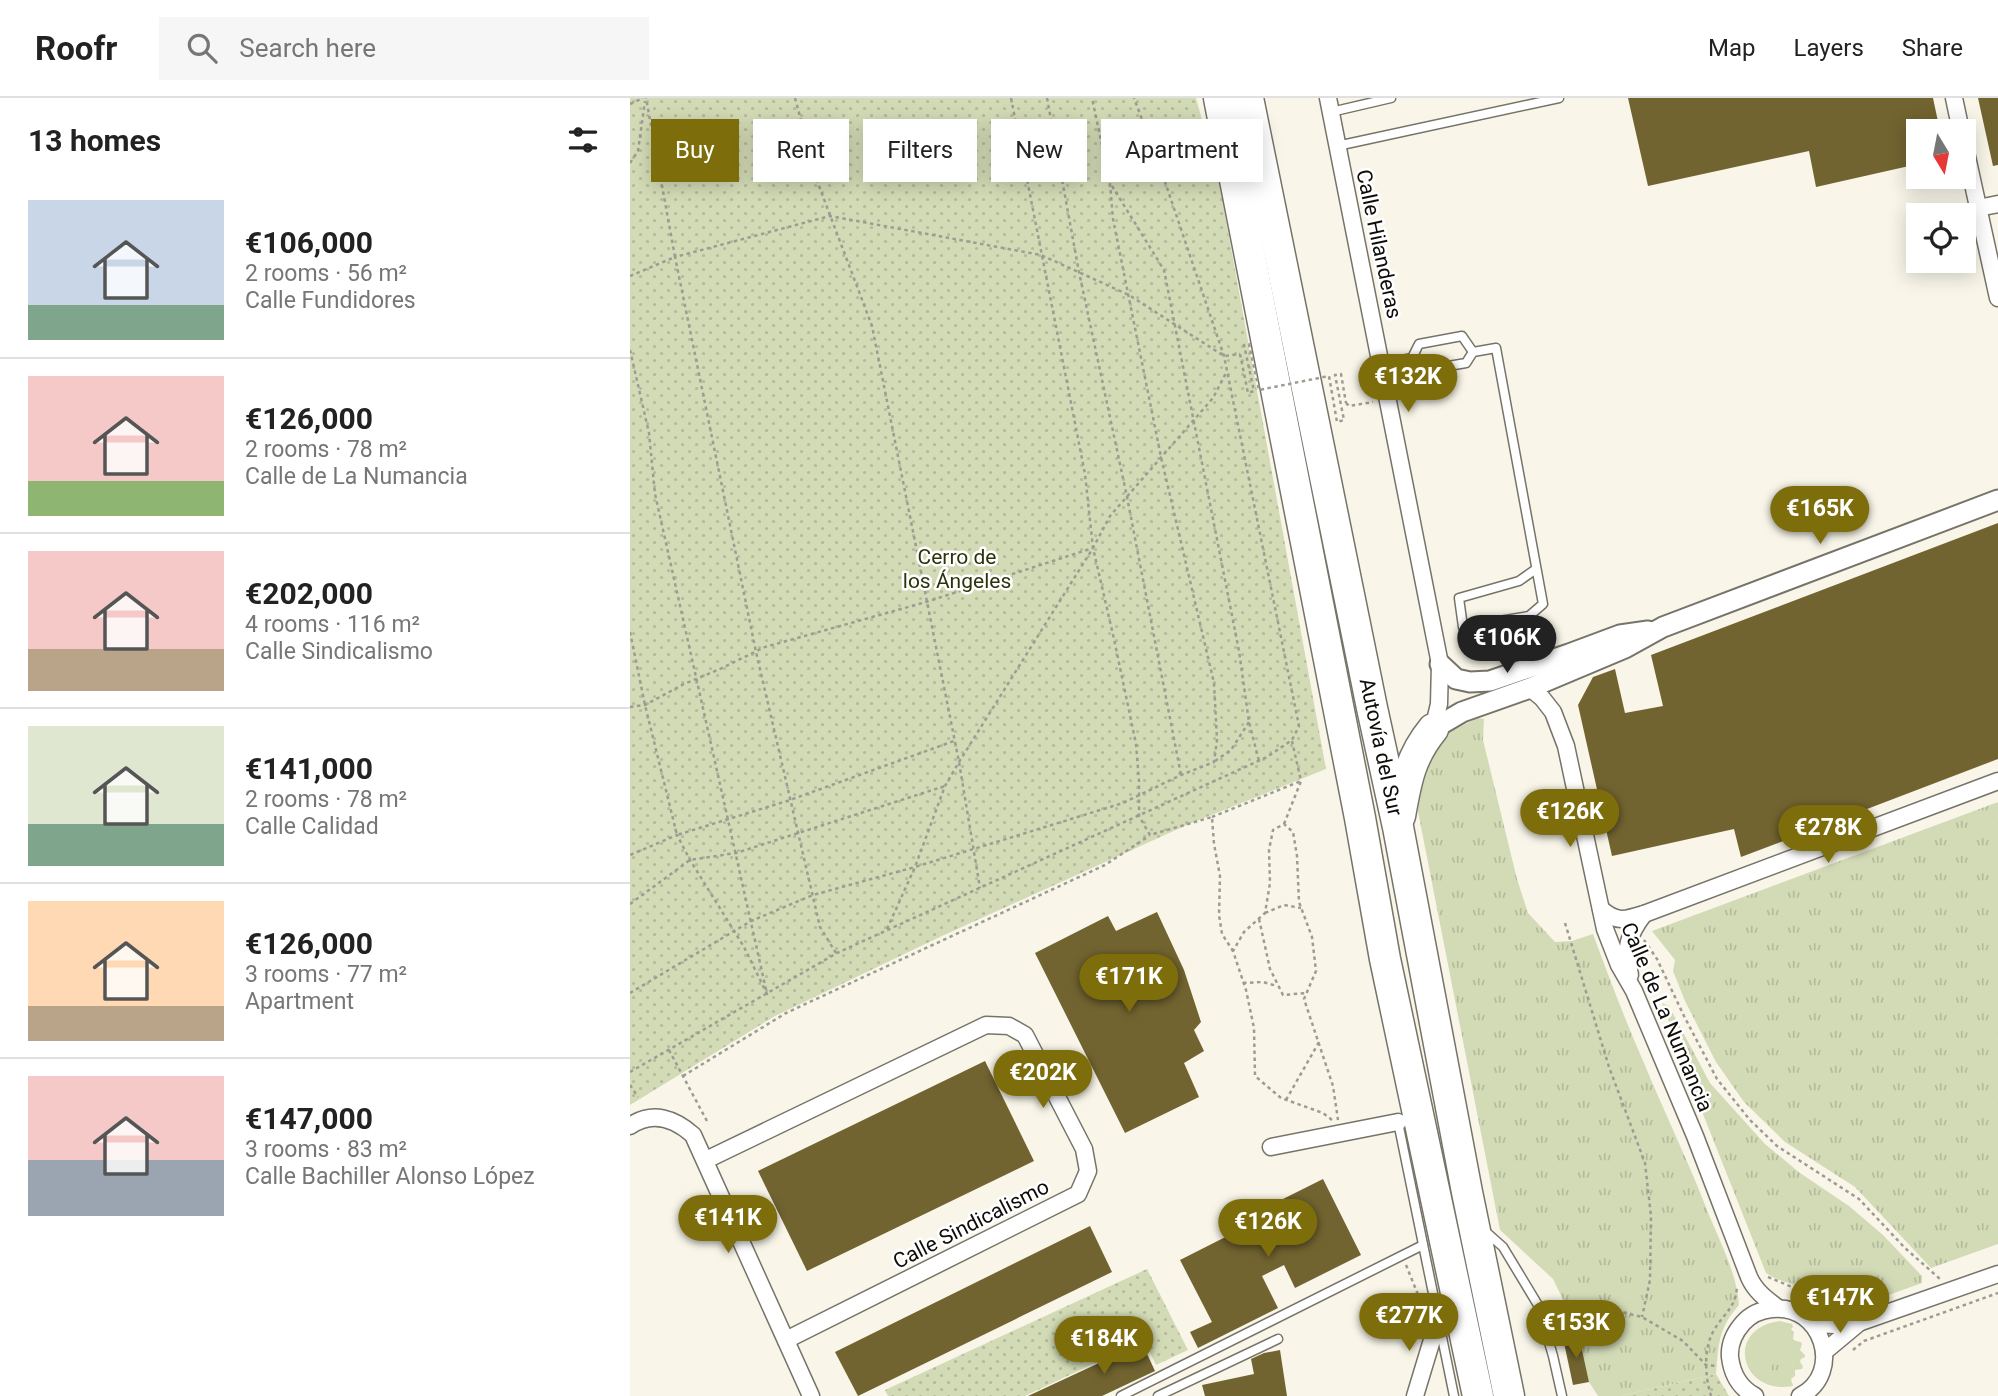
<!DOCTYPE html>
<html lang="en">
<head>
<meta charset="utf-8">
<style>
	:root { --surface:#fff; --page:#f6f6f6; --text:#222; --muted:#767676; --line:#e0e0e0; --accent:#7e6e0b }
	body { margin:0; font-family:Roboto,sans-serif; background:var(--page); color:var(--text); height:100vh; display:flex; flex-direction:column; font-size:26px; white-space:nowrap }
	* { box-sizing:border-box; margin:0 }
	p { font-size:23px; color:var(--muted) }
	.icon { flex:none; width:38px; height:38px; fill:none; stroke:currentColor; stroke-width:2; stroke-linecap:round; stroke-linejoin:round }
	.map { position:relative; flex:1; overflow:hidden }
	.sheet { display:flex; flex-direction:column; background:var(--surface); width:630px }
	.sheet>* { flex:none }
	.top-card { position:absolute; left:21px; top:21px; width:665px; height:63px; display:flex; gap:14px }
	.needle { width:46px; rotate:170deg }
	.controls { position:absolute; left:1276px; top:21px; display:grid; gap:14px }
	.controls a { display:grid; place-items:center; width:70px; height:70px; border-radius:0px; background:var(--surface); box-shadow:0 4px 18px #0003; font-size:35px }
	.price { position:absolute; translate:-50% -60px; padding:0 16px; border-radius:24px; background:var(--accent); color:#fff; font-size:23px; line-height:46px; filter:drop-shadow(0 2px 4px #0008) }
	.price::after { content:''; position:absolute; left:50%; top:42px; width:21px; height:16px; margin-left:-10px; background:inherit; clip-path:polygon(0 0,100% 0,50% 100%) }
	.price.on { background:#222; color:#fff }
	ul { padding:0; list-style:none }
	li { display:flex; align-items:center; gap:21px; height:175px; padding:0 28px }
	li+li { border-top:2px solid var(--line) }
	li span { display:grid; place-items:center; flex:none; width:196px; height:140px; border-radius:0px; color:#555 }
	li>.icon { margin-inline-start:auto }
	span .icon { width:84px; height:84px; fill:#fffc; stroke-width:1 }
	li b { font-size:30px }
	h2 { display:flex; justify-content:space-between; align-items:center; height:84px; padding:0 28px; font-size:30px }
	.pill { padding:0 24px; border-radius:0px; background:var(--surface); box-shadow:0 4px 18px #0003; font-size:24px; line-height:63px }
	.pill.on { background:var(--accent); color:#fff }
	header { display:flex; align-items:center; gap:42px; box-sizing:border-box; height:98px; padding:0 35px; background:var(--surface); border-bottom:2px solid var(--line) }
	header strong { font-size:33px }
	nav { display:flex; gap:38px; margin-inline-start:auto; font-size:24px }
	.search { width:490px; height:63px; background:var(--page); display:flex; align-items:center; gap:18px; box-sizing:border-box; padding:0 24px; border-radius:0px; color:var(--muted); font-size:26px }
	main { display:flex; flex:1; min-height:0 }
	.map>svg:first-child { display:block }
	.grass { fill:url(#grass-tufts) }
	.park { fill:url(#park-dots) }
	.garden { fill:#d3dbb6; fill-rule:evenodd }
	.building { fill:#726430 }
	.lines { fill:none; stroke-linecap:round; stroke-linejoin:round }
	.service-casing { stroke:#767368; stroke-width:11 }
	.minor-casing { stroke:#767368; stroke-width:19 }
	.tertiary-casing { stroke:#767368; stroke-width:23 }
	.motorway-casing { stroke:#767368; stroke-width:33 }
	.path { stroke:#9e9b92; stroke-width:2.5; stroke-dasharray:3.5 3.5; stroke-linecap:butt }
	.service { stroke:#fff; stroke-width:8 }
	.minor { stroke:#fff; stroke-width:16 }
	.tertiary { stroke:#fff; stroke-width:19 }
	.motorway { stroke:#fff; stroke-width:30 }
	.path-bridge { stroke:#9e9b92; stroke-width:2.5; stroke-dasharray:3.5 3.5; stroke-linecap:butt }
	.labels { text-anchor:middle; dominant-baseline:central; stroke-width:5; stroke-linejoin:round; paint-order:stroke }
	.street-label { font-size:21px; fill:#0e0c09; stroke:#fff }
	.park-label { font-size:21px; fill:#2e340a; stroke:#fff }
</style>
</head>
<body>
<header>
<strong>Roofr</strong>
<div class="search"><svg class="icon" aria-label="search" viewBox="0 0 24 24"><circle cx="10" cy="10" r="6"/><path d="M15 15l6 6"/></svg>Search here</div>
<nav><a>Map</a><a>Layers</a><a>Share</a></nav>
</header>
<main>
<section class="sheet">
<h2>13 homes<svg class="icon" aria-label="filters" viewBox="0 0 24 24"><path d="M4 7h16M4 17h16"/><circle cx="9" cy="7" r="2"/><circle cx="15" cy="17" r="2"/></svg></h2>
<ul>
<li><span style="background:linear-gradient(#c9d6e8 75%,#7fa58c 0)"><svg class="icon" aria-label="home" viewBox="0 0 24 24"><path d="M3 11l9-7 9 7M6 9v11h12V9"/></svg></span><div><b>€106,000</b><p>2 rooms · 56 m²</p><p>Calle Fundidores</p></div></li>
<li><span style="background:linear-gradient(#f6c9c9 75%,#8fb573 0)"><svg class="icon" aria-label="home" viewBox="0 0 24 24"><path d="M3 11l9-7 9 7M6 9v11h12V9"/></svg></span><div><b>€126,000</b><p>2 rooms · 78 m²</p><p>Calle de La Numancia</p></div></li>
<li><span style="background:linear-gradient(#f6c9c9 70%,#b9a48a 0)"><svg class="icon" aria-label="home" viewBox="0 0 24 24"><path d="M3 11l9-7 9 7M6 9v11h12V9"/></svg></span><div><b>€202,000</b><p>4 rooms · 116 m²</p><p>Calle Sindicalismo</p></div></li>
<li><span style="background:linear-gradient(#dfe7d0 70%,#7fa58c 0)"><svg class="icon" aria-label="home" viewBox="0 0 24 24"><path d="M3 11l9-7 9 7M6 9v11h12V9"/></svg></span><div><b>€141,000</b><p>2 rooms · 78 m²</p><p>Calle Calidad</p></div></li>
<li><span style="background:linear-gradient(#ffd9b3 75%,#b9a48a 0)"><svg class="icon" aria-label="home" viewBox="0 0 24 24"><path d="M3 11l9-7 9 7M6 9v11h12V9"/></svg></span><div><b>€126,000</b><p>3 rooms · 77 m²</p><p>Apartment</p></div></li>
<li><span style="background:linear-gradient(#f6c9c9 60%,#9aa5b1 0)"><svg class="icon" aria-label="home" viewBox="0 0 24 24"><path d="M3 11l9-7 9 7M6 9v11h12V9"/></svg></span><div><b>€147,000</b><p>3 rooms · 83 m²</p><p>Calle Bachiller Alonso López</p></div></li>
</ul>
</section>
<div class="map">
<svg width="1368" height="1298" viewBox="0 0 1368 1298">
	<defs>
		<pattern id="grass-tufts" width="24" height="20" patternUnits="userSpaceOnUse" patternTransform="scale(1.75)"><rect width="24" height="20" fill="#d3dbb6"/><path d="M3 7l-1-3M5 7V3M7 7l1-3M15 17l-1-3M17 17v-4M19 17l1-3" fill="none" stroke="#b4bb9b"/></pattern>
		<pattern id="park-dots" width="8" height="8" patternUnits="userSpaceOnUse" patternTransform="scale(1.75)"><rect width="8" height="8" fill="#d3dbb6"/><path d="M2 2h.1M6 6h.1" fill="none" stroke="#b4bb9b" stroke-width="1.8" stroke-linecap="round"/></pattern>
	</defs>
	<rect width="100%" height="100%" fill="#f9f6e9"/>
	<!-- grass -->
	<g class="grass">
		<path d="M847 620 854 621 853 642 887 781 898 815 925 844 942 843 963 836C979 879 995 922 1014 965 1034 1014 1058 1062 1077 1112 1089 1142 1107 1175 1109 1207 1088 1231 1089 1245 1086 1276L990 1298H968L959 1284 949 1238 940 1216 923 1181 870 1132 783 688 810 639Z"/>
		<path d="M1368 704V1146L1301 1170 1225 1089 1155 1044 1114 1004 1086 964 1055 903 1043 873 1045 862 1022 833Z"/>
		<path d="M1032 905 1039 908 1080 985 1135 1046 1170 1075 1219 1108 1253 1137 1292 1178V1185L1214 1213C1201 1211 1195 1202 1184 1195 1169 1186 1151 1185 1136 1175L1073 1016Z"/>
		<circle cx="1152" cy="1271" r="12"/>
	</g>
	<!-- park -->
	<g class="park">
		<path d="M0 0H566L589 84 696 671 559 726 312 838 145 918 0 1007Z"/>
		<path d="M517 1171 558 1252 526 1267 514 1242 395 1298H258L255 1292Z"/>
		<path d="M1086 1276 1099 1298H990Z"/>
	</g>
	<!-- garden -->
	<path class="garden" d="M1150 1223 1162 1226 1163 1229 1161 1231 1164 1234 1163 1241 1166 1243 1171 1244 1172 1246 1170 1252 1175 1257V1259L1171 1261 1170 1264 1173 1268 1172 1271 1165 1272V1278L1161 1281 1163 1288C1110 1298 1094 1230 1150 1223ZM1152 1259 1162 1264 1164 1269 1162 1278 1152 1283 1143 1278 1141 1269 1147 1261Z"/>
	<!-- building -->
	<g class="building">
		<path d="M998 0H1303L1310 33H1288V66L1186 89 1179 53 1018 88Z"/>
		<path d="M1348 0H1368V67L1363 68Z"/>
		<path d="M1368 425V661L1111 759 1104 731 982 758 948 607 963 579 985 571 995 615 1033 608 1021 557Z"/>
		<path d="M527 814 554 872 571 924 564 932 574 953 554 965 569 999 495 1035 405 855 478 818 486 833Z"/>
		<path d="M355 963 404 1063 177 1173 128 1073Z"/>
		<path d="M693 1081 731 1157 665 1190 654 1167 632 1178 648 1210 568 1250 560 1234 582 1224 550 1162 631 1121 627 1114Z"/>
		<path d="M460 1128 482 1174 228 1298 205 1254Z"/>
		<path d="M949 1238 959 1284 943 1287 933 1240Z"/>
		<path d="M512 1245 525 1273 472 1298H398Z"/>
		<path d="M650 1252 657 1298H575L572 1287 624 1276 621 1261 634 1255Z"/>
	</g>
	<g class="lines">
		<defs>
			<g id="service">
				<path d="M701 14 761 0"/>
				<path d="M707 48 929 0"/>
				<path d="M782 260 789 246 832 238 843 254"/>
				<path d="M752 266 782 260 801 271 836 265 843 254 866 250 913 506 899 518 833 529 829 500 889 483 906 471"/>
				<path d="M768 1024 824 1298"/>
				<path d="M855 1133 873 1149 908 1207 923 1258 932 1298"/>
				<path d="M491 1298 793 1147"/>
				<path d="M528 1298 648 1241"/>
			</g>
			<g id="minor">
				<path d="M698 0 810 566 809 606 803 631"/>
				<path d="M1324 0 1331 33"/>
				<path d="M1334 45 1368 200"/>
				<path d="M1348 110 1368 106"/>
				<path d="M900 590 912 600 923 614 936 648 975 831 989 867 1004 893 1065 1038 1119 1179C1125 1193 1136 1201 1148 1210"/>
				<path d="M971 811C987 825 995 822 1014 816L1368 683"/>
				<path d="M1000 877C994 851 998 837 1014 816"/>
				<path d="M0 1028C23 1012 45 1021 63 1037L181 1298"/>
				<path d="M641 1049 768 1024"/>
				<path d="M76 1062 356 927 379 928 395 937 454 1051 458 1073 448 1096 156 1242"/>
				<path d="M1183 1226 1205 1227 1231 1224 1368 1176"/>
				<path d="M1194 1254 1230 1224"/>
				<path d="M785 1298 808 1222"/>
				<path d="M1125 1298C1110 1290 1102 1276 1100 1259 1099 1246 1105 1234 1113 1225 1121 1216 1131 1212 1142 1211 1192 1205 1215 1275 1170 1298"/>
			</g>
			<g id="tertiary">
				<path d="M810 566 826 581 840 584 860 583 939 556 990 537 1018 533"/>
				<path d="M803 631 832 614 900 590 995 550 1033 529 1368 402"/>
			</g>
			<g id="motorway">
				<path d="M589 0 730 720 755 861 848 1298"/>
				<path d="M618 0 742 610 768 729 837 1094 879 1298"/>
				<path d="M770 718C776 684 780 659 803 631"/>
			</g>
		</defs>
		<!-- service casing -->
		<use href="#service" class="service-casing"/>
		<!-- minor casing -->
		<use href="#minor" class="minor-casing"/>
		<!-- tertiary casing -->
		<use href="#tertiary" class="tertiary-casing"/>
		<!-- motorway casing -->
		<use href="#motorway" class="motorway-casing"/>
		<!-- path -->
		<g class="path">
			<path d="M165 0 189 88 242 228 329 664 350 790"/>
			<path d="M381 0 455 376 463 450 484 541 506 646 509 683V718L520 737 582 719 584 746 590 778 589 817 592 836 603 853"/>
			<path d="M417 0 449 174 497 399 551 677"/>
			<path d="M0 6 13 0"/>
			<path d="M0 65 8 53 15 3"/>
			<path d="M482 88 534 172 609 553 619 624 629 663"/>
			<path d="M0 178 45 159 16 0"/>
			<path d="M0 252 19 335 25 396 137 896 114 849 60 762 47 737 0 757"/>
			<path d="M716 305 719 308 743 304"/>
			<path d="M0 534 15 607 47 737 160 702 324 643"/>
			<path d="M0 609 15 607 54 586 90 571 135 549 296 504 463 450"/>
			<path d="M585 663 601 652 619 624"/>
			<path d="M582 719 671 683"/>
			<path d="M654 726 671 683 662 643"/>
			<path d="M0 806 60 762 106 755 315 688"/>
			<path d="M635 815 654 807 671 810"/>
			<path d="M629 821 640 871 653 897 677 895"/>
			<path d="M935 825 979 969 1015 1065 1021 1118 1020 1182 1012 1219"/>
			<path d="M257 831 285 769 315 688 329 664 463 450 480 418 583 300 597 273"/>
			<path d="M1014 842 1027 861 1054 918 1087 981 1120 1022 1147 1048 1229 1101 1275 1150 1310 1181"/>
			<path d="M206 855 190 829 126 554 45 159 200 118 411 157 499 197 594 258 610 256"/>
			<path d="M613 885 633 884 647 888"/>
			<path d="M0 895 121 823 183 797 285 769 493 705 551 677 584 664 587 642 584 585 531 359 483 121 480 85 462 0"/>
			<path d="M39 952 78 1025"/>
			<path d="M0 974 207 855 637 659 662 642 669 628 594 258 531 72 504 0"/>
			<path d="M53 978 156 915 475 767 519 738"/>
			<path d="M0 987 8 999"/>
			<path d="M656 1002 689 944"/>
			<path d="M702 1022 693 1015 651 1000 625 978 624 930 616 892 603 853 614 834 635 815 640 785 639 752 643 732 654 726 663 734 667 758 669 804 682 839 686 873 674 901 703 988 708 1022"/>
			<path d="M776 1167 793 1209"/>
			<path d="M1138 1179 1179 1196 1199 1212"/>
			<path d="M927 1232 983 1212 1012 1219 1053 1243 1076 1267 1088 1268"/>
			<path d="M1223 1252 1234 1243 1368 1195"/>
			<path d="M1081 1298C1075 1278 1073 1251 1084 1232 1094 1215 1106 1210 1107 1188"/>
		</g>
		<!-- service -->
		<use href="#service" class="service"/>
		<!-- minor -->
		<use href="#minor" class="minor"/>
		<!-- tertiary -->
		<use href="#tertiary" class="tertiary"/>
		<!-- motorway -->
		<use href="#motorway" class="motorway"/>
		<!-- path-bridge -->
		<path class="path-bridge" d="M610 256 618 295 624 293 614 247 619 246 629 292 699 278 707 324 714 322 705 277 711 276 716 305"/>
	</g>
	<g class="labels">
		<!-- street labels -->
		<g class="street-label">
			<text transform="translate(749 146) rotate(78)">Calle Hilanderas</text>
			<text transform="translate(751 649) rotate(78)">Autovía del Sur</text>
			<text transform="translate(1037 919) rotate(67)">Calle de La Numancia</text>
			<text transform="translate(341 1126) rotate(-27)">Calle Sindicalismo</text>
		</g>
		<!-- park labels -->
		<g class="park-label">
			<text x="327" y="459">Cerro de<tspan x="327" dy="24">los Ángeles</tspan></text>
		</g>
	</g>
</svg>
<div class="controls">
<a><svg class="needle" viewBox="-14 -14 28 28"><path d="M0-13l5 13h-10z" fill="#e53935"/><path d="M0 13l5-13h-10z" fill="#767676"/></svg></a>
<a><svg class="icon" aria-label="locate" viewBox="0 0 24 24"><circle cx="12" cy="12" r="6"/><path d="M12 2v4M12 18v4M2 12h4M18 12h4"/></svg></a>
</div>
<b class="price" style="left:778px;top:316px">€132K</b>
<b class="price" style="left:1190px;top:448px">€165K</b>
<b class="price on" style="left:877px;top:577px">€106K</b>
<b class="price" style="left:940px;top:751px">€126K</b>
<b class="price" style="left:1198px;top:767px">€278K</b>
<b class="price" style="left:499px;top:916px">€171K</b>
<b class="price" style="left:413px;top:1012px">€202K</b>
<b class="price" style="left:98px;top:1157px">€141K</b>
<b class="price" style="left:638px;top:1161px">€126K</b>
<b class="price" style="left:1210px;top:1237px">€147K</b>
<b class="price" style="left:779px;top:1255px">€277K</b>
<b class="price" style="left:946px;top:1262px">€153K</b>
<b class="price" style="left:474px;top:1278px">€184K</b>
<div class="top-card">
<a class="pill on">Buy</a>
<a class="pill">Rent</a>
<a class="pill">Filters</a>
<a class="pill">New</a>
<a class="pill">Apartment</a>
</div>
</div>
</main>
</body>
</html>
